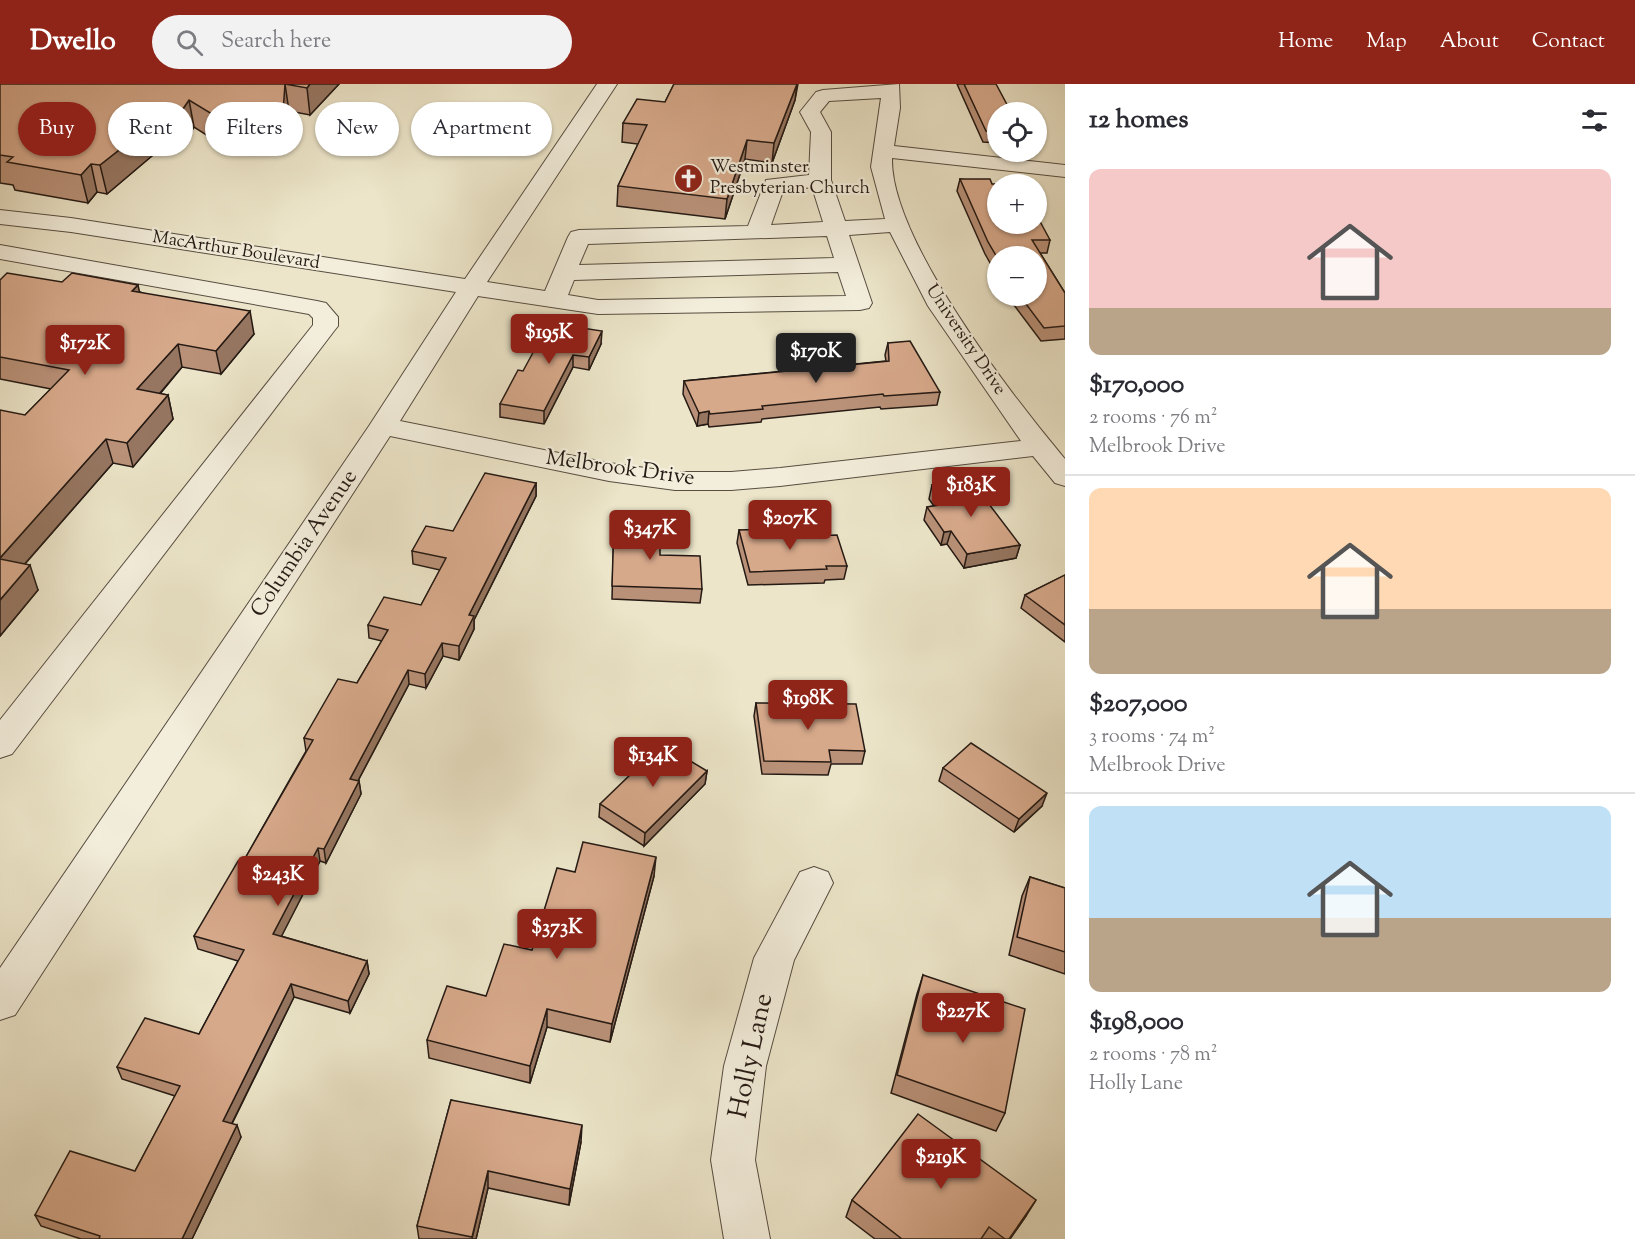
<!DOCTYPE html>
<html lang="en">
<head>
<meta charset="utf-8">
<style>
	:root { --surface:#fff; --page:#f2f2f3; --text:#2b2b33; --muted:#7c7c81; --line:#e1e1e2; --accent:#8f2418 }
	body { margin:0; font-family:"Sorts Mill Goudy",serif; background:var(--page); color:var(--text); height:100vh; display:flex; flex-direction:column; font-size:22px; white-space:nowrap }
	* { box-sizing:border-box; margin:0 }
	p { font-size:20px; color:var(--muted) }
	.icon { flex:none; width:33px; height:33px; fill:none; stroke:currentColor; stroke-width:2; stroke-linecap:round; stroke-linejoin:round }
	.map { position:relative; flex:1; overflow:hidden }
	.drawer { display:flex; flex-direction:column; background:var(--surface); width:570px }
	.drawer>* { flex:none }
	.top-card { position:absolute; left:18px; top:18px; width:570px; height:54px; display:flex; gap:12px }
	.fabs { position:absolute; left:987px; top:18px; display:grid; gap:12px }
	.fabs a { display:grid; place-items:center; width:60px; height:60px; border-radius:50%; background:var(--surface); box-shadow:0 2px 4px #0004; font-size:30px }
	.price { position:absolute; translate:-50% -51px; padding:0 14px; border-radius:6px; background:var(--accent); color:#fff; font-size:20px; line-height:39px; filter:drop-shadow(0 2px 3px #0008) }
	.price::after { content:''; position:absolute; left:50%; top:36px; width:18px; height:14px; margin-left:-9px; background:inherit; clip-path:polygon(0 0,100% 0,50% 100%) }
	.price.current { background:#222; color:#fff }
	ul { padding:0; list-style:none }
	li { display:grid; align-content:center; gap:12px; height:318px; padding:0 24px }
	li+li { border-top:2px solid var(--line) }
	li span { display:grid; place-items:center; height:186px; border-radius:12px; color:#555 }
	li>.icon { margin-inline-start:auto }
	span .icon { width:108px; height:108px; fill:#fffc; stroke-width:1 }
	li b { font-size:26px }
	h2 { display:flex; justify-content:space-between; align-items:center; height:72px; padding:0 24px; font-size:26px }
	.pill { padding:0 21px; border-radius:27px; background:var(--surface); box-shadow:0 2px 4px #0004; font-size:21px; line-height:54px }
	.pill.current { background:var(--accent); color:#fff }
	header { display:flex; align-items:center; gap:36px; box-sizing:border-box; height:84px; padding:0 30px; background:var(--accent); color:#fff }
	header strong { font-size:28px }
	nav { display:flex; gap:33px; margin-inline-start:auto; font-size:21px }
	.search { width:420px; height:54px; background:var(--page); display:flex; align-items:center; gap:15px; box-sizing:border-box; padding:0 21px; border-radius:33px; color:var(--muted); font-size:22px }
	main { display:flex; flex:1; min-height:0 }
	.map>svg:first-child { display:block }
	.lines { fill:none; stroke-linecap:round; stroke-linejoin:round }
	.minor-casing { stroke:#574d41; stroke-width:2 }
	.minor { fill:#f3eedc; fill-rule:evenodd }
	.wall { fill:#b99178; stroke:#251a14; stroke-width:1.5 }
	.shaded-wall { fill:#967661; stroke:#251a14; stroke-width:1.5 }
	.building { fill:#d7a98b; stroke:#251a14; stroke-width:1.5 }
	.labels { text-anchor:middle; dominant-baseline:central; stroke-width:4.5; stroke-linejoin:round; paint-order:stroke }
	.far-poi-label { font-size:18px; fill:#251a14; stroke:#f3eedc; text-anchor:start }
	.far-street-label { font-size:18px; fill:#251a14; stroke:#f3eedc }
	.street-label { font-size:22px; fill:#251a14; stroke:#f3eedc }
	.near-street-label { font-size:27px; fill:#251a14; stroke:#f3eedc }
</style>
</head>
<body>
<header>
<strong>Dwello</strong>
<div class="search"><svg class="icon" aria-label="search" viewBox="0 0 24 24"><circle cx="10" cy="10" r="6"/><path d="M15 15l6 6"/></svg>Search here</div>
<nav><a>Home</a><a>Map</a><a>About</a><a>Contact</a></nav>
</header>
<main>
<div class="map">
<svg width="1065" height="1155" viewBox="0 0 1065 1155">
	<rect width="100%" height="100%" fill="#ece5c9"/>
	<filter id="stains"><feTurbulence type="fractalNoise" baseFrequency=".00333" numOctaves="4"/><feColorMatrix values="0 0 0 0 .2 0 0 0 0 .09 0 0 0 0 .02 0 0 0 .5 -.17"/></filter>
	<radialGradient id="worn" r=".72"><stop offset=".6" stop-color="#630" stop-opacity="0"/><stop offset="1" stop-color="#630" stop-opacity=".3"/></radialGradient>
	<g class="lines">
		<defs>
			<g id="minor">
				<path d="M597 0H617L487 198 545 207 568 153 571 148 579 146 748 142 766 96 809 91 811 48 800 28 816 8 823 6 899 0 900 24 894 62 1065 81V93L892 74C890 155 1013 313 1065 375V402L1055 399 1033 372 780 402 731 406H675L609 397 390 352 15 931 0 936V884L369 342 456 208 71 148 0 140V126L71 134 465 195ZM881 14 871 83 885 135 845 137 831 96V48L820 28 829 17ZM812 103 823 138 771 141 783 107ZM890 148 928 222 1021 357 780 384 731 388H675L609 379 400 337 478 212 598 230 860 226 869 224 872 219 849 151ZM827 152 834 174 579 181 588 160ZM838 188 846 212 598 216 568 211 574 196Z"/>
				<path d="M0 161 317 217 326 219 338 233V242L334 247 12 670 0 674V636L313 241V234L309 230 0 175Z"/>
				<path d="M814 783 828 788 833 799 794 876 766 982 755 1076 770 1155H724L711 1076 724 982 754 874 800 788Z"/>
			</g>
		</defs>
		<!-- minor casing -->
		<use href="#minor" class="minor-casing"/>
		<!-- minor -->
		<use href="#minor" class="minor"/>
	</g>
	<!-- wall -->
	<g class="wall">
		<path d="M0 0H339L310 31 289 27 286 56 280 63 255 69H235L194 43 181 63 166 60 107 110 97 108 88 119 15 106 13 101 0 99Z"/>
		<path d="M674 0H798L795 16 772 79 745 75 725 135 617 122 618 102 638 60 622 58 623 39 665 18Z"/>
		<path d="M957 0H996L998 59 983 58Z"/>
		<path d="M960 95 992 100 1050 156 1047 169H1040L1065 209V255L1041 257 1014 221 1008 212H1036L998 172V193L985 170 957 107Z"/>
		<path d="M0 196 140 208 254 250 221 290 182 283 160 310 168 311 173 335 133 383 113 379 25 480 38 506 0 552 25 331 51 305 0 295Z"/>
		<path d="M888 259 940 308 937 321 881 325 880 323 762 335 761 338 709 343 708 340 697 342 683 310 684 297 886 277 885 271Z"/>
		<path d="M601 260 589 286 573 283 544 340 500 333V320L523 287Z"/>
		<path d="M536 399V412L474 536V545L459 576 443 572 426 604 409 600 358 697H359L361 710 326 779 320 777 281 852 367 877 369 890 350 929 294 913 232 1040 241 1053 192 1155H81L41 1142 35 1131 135 1087 175 1012 122 995 117 983 199 950 238 877 198 865 194 852 243 778 306 667 304 654 357 599 382 557 369 554 368 541 421 521 440 486 413 480 412 467 453 447Z"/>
		<path d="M932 401 1020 461 1016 474 964 484 947 460 941 461 924 436 927 423 934 422 929 415Z"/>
		<path d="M614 440 660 471 702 505 700 519 612 515Z"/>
		<path d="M739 446 779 453 847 482 844 495 825 496 824 499 748 501 737 459Z"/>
		<path d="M1065 491V558L1021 524 1025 511Z"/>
		<path d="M756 619 865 667 862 680H831L828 691 762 690 754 632Z"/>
		<path d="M943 684 1042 722 1014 748 939 697Z"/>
		<path d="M707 687 705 700 644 762 599 733 600 720Z"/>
		<path d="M575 788 654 792 610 958 547 943 530 999 429 974 427 956 486 912 532 866Z"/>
		<path d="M1030 793 1065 804V890L1009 871 1022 812Z"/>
		<path d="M923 891 1005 1029 996 1047 891 1009 917 910Z"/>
		<path d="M451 1016 581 1058 569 1121 488 1104 476 1155H419L417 1142Z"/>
		<path d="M852 1116 1026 1132 1010 1155H875L846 1133Z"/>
	</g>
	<!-- shaded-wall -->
	<g class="shaded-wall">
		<path d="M285 0 289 27 286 56 280 63 255 69 251 41Z"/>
		<path d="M310 0H339L310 31 307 4Z"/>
		<path d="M797 0 795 16 772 79 774 59Z"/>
		<path d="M189 16 194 43 181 63 176 35Z"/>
		<path d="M161 33 166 60 107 110 100 81Z"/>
		<path d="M747 56 745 75 725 135 727 115Z"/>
		<path d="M91 80 97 108 88 119 81 91Z"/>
		<path d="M138 201 143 224 132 207Z"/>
		<path d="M250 227 254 250 221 290 216 267Z"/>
		<path d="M602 247 601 260 589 286V273Z"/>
		<path d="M178 260 182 283 143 329 137 305Z"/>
		<path d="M573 271V283L544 340V327Z"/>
		<path d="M168 311 173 335 133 383 127 359Z"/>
		<path d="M709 327 708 340 697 342 699 329Z"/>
		<path d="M106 355 113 379 8 499 0 474Z"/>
		<path d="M536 399V412L474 536V545L459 576V562L469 531Z"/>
		<path d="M951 447 947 460 941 461 944 448Z"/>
		<path d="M1020 461 1016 474 964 484 967 470Z"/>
		<path d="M30 481 38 506 0 552V516Z"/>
		<path d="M442 559 443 572 426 604 425 590Z"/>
		<path d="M408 586 409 600 352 708 350 695Z"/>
		<path d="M707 687 705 700 644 762 645 749Z"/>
		<path d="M359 697 361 710 326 779 324 765Z"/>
		<path d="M1047 709 1042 722 1014 748 1019 735Z"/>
		<path d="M318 764 320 777 276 863 273 850Z"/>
		<path d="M656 773 654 792 610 958 612 940Z"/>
		<path d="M367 877 369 890 350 929 348 917Z"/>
		<path d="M291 900 294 913 227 1049 223 1037Z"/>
		<path d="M547 925V943L530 999V982Z"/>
		<path d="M237 1041 241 1053 192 1155H182Z"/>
		<path d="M582 1041 581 1058 569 1121 570 1105Z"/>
		<path d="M488 1087V1104L476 1155H472Z"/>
		<path d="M1036 1116 1026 1132 1010 1155H1009Z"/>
	</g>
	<!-- building -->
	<g class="building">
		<path d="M0 0H310L307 4 285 0 283 28 277 35 251 41H230L189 16 176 35 161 33 100 81 91 80 81 91 7 78 13 73 0 71Z"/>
		<path d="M674 0H797L774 59 747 56 727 115 618 102 647 41 623 39 637 15 665 18Z"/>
		<path d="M964 0H996L1011 28H998V48L986 47Z"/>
		<path d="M960 95H990L992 100H1003H998V140H1036V130L1050 156H1032L1065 209V242L1044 244 1020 212H1036V172H998V175L988 158Z"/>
		<path d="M7 189 62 198 72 189 138 201 132 207 250 227 216 267 178 260 137 305 168 311 127 359 106 355 0 474V326L25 331 69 286 0 273V196Z"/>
		<path d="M549 239 602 247 589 273 573 271 544 327 500 320 518 286 523 287Z"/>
		<path d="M910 257 940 308 884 312 883 310 762 322 763 325 710 330 709 327 699 329 684 297 889 277 888 259Z"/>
		<path d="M485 389 536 399 469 531 474 532 459 562 442 559 425 590 408 586 350 695 359 697 324 765 318 764 273 850 367 877 348 917 291 900 223 1037 237 1041 182 1155H99L100 1152 35 1131 70 1067 135 1087 180 1002 117 983 145 934 199 950 244 866 194 852 238 777 243 778 313 656 304 654 338 595 357 599 388 546 368 541 384 513 421 521 446 474 412 467 426 442 453 447Z"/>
		<path d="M970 395 1020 461 967 470 951 447 944 448 927 423 946 420 932 401Z"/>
		<path d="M614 440 660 441V471L700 472 702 505 612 502Z"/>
		<path d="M776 445 779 453 837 451 847 482H826L827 485 750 488 739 446Z"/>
		<path d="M0 475 30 481 0 516Z"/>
		<path d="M1065 491V541L1025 511Z"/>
		<path d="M756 619 856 620 865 667 829 666 831 678 764 677Z"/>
		<path d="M971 659 1047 709 1019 735 943 684Z"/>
		<path d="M662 660 707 687 645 749 600 720Z"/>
		<path d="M583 758 656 773 612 940 547 925 530 982 427 956 447 902 486 912 504 860 532 866 557 784 575 788Z"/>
		<path d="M1030 793 1065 804V868L1017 853Z"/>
		<path d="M923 891 1025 925 1005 1029 897 991Z"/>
		<path d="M451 1016 582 1041 570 1105 488 1087 472 1153 417 1142Z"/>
		<path d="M918 1030 1036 1116 1009 1155H1005L989 1143 981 1155H902L852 1116Z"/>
	</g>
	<!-- icons -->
	<defs>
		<symbol id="church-disc" viewBox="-11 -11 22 22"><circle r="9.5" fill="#8f2418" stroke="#f3eedc"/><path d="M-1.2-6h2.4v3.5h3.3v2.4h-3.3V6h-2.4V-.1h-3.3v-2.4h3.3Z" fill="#fff"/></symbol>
	</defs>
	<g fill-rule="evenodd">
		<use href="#church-disc" x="672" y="78" width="33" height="33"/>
	</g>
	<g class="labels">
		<!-- far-poi labels -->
		<g class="far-poi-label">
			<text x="710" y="84">Westminster<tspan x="710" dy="21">Presbyterian Church</tspan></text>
		</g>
		<!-- far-street labels -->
		<g class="far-street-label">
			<text transform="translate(236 167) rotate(9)">MacArthur Boulevard</text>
			<text transform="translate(965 256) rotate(56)">University Drive</text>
		</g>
		<!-- street labels -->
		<g class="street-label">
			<text transform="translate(620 385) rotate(8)">Melbrook Drive</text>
			<text transform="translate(305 460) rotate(-56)">Columbia Avenue</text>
		</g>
		<!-- near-street labels -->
		<g class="near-street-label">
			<text transform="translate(752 972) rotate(-78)">Holly Lane</text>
		</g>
	</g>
	<rect width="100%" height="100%" filter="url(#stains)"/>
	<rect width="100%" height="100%" fill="url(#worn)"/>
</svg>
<div class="fabs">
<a><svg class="icon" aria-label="locate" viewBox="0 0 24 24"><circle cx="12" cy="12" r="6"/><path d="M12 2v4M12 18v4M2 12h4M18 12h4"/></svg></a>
<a>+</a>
<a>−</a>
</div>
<b class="price" style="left:549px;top:281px">$195K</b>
<b class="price" style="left:85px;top:292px">$172K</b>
<b class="price current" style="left:816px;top:300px">$170K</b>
<b class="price" style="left:971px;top:434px">$183K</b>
<b class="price" style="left:790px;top:467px">$207K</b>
<b class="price" style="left:650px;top:477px">$347K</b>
<b class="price" style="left:808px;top:647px">$198K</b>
<b class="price" style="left:653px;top:704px">$134K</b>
<b class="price" style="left:278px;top:823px">$243K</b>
<b class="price" style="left:557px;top:876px">$373K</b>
<b class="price" style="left:963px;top:960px">$227K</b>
<b class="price" style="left:941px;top:1106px">$219K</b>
<div class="top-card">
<a class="pill current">Buy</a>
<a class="pill">Rent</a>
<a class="pill">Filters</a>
<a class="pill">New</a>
<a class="pill">Apartment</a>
</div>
</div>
<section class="drawer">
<h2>12 homes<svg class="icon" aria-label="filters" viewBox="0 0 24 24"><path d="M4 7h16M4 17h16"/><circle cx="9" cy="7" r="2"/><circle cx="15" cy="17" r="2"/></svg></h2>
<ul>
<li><span style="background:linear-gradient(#f6c9c9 75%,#b9a48a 0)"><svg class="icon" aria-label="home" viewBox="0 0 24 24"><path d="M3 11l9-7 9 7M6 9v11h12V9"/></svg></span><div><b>$170,000</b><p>2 rooms · 76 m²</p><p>Melbrook Drive</p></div></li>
<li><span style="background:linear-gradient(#ffd9b3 65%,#b9a48a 0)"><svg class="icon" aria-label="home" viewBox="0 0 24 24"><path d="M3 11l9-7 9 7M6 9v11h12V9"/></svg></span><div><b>$207,000</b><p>3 rooms · 74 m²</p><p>Melbrook Drive</p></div></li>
<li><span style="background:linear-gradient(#bfe0f5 60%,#b9a48a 0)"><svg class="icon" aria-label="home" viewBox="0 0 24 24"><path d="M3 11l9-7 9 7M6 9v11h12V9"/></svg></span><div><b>$198,000</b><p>2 rooms · 78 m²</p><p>Holly Lane</p></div></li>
</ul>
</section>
</main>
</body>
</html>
